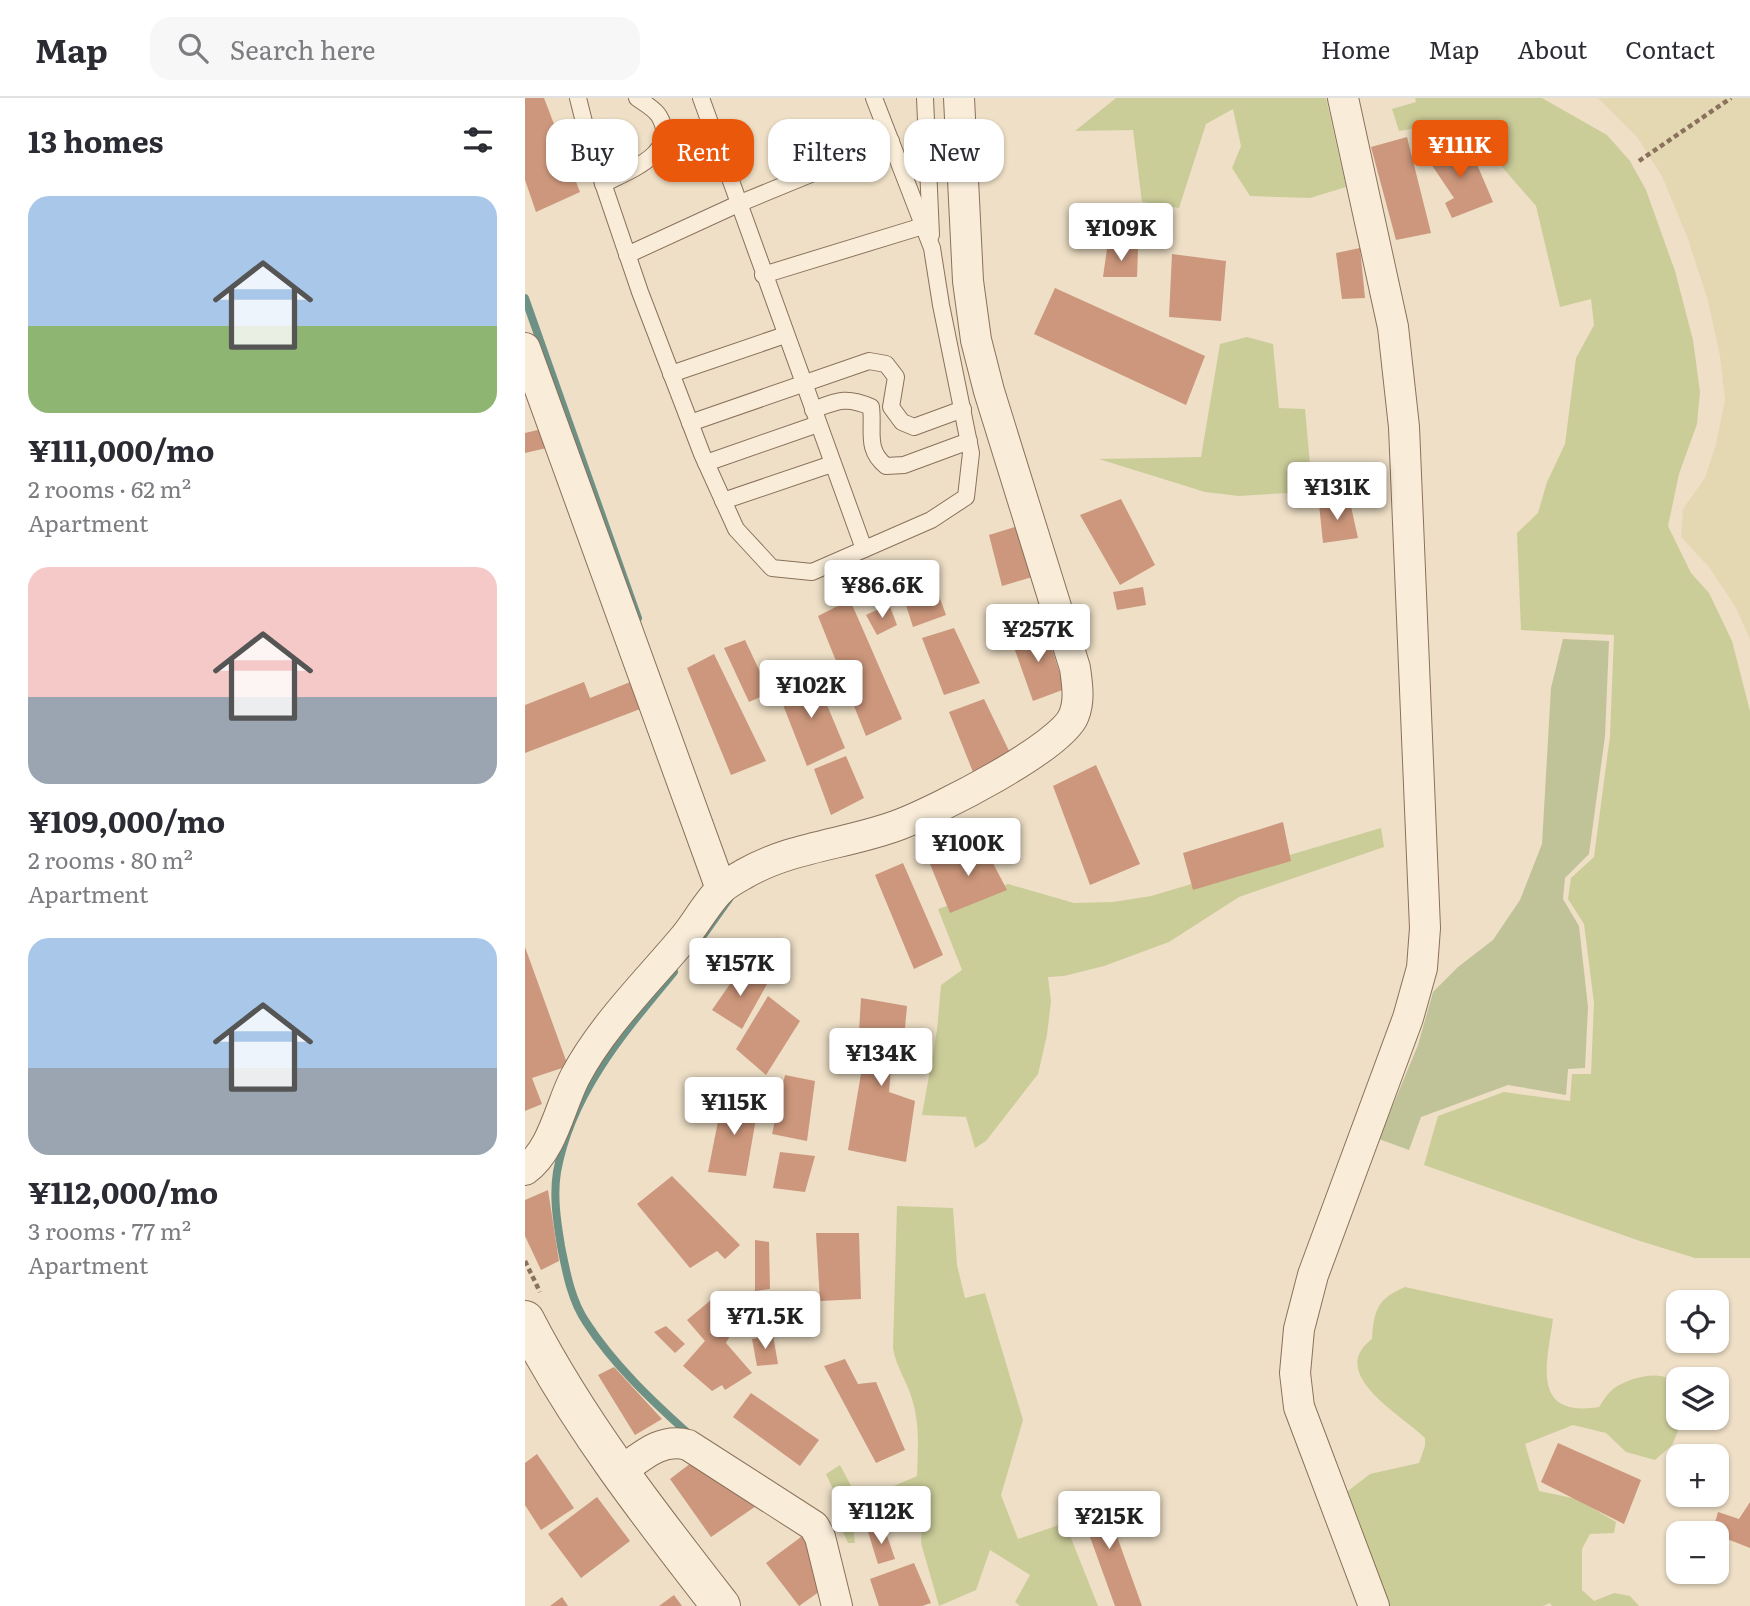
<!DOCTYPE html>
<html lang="en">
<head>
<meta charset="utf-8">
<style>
	:root { --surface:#fff; --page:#f7f7f7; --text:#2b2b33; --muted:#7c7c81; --line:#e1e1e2; --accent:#ea580c }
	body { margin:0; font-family:Literata,serif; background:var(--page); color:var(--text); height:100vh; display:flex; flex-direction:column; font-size:26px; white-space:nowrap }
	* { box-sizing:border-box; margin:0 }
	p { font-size:23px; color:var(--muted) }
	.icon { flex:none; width:38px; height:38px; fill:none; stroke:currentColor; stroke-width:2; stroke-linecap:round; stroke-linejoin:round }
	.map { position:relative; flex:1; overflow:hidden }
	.details { display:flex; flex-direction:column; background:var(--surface); width:525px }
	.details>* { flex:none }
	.top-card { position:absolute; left:21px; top:21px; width:665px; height:63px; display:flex; gap:14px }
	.tools { position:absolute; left:1141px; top:1192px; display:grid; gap:14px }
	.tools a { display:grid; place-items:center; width:63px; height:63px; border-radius:14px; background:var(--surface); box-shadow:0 2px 5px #0004; font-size:35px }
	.price { position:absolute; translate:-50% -60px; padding:0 16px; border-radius:7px; background:#fff; color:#222; font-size:23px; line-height:46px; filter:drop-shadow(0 2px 4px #0008) }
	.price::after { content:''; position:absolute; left:50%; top:42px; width:21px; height:16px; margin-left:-10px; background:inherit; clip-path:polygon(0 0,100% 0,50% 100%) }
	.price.current { background:var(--accent); color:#fff }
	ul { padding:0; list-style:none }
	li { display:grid; align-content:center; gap:14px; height:371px; padding:0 28px }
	li span { display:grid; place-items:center; height:217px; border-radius:21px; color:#555 }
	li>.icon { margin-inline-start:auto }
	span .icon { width:126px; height:126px; fill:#fffc; stroke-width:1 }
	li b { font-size:30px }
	h2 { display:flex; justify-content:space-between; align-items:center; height:84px; padding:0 28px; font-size:30px }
	.pill { padding:0 24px; border-radius:21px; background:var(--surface); box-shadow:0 2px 5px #0004; font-size:24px; line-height:63px }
	.pill.current { background:var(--accent); color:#fff }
	header { display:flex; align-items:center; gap:42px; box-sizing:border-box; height:98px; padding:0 35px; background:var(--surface); border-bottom:2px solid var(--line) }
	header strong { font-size:33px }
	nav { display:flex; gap:38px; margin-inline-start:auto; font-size:24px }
	.search { width:490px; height:63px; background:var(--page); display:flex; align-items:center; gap:18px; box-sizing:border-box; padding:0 24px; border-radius:21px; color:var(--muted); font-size:26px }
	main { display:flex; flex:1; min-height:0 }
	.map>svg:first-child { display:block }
	.farmland { fill:#e4d8b3 }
	.green { fill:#cbcd99 }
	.cemetery { fill:#c0c298 }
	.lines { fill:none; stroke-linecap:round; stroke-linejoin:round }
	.stream { stroke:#6e9185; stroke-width:8 }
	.building { fill:#cc977c }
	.service-casing { stroke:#8a715b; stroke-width:18 }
	.minor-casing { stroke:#8a715b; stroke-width:32 }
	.tertiary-casing { stroke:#8a715b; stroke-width:40 }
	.path { stroke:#8a715b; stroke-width:4.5; stroke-dasharray:5 3.5; stroke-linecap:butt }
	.service { stroke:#f9edd9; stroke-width:16 }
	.minor { stroke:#f9edd9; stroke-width:30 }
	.tertiary { stroke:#f9edd9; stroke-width:38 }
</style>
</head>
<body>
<header>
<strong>Map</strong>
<div class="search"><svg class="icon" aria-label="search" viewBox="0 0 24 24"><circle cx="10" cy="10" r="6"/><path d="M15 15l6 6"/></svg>Search here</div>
<nav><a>Home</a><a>Map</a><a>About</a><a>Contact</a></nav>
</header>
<main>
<section class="details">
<h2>13 homes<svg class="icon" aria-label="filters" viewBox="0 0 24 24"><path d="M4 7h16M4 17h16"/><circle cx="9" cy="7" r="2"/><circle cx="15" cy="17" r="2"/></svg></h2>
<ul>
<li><span style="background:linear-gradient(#a9c7e8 60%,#8fb573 0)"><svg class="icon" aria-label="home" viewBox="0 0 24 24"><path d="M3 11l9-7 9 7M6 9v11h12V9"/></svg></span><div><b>¥111,000/mo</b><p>2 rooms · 62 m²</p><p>Apartment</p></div></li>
<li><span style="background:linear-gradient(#f6c9c9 60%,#9aa5b1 0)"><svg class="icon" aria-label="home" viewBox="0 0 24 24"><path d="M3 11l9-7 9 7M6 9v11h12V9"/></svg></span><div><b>¥109,000/mo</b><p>2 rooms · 80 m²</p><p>Apartment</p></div></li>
<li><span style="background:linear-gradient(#a9c7e8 60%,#9aa5b1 0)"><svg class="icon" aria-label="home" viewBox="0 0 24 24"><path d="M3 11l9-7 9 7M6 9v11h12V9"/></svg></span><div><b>¥112,000/mo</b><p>3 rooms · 77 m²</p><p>Apartment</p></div></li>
</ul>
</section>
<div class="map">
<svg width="1225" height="1508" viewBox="0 0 1225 1508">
	<rect width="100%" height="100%" fill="#eedfc6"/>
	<!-- farmland -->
	<path class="farmland" d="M1073 0H1225V541L1210 508 1184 469 1156 439 1158 411 1180 380 1191 346 1200 302 1195 258 1183 203 1163 141 1137 78 1112 39Z"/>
	<!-- green -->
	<g class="green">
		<path d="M591 0H801L821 89 785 100 725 98 707 70 716 48 708 11 681 26 654 110 617 104 608 32 550 33Z"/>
		<path d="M890 0H1017L1082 37 1105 63 1121 92 1150 173 1168 242 1175 294 1172 326 1154 376 1143 428 1166 475 1184 495 1207 543 1225 613V1160H1170L1115 1143 899 1067 913 1018 979 994 1045 1003 1047 976H1066L1069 905 1059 826 1043 801 1046 780 1069 759 1085 638 1089 537 996 532 992 435 1013 415 1022 384 1040 346 1051 260 1069 227 1066 201 1035 209 1011 108 943 30 899 42 893 30 874 33 867 11 891 4Z"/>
		<path d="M722 239 748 246 754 310 780 311 786 377 762 378 763 395 714 398 680 394 574 361 676 359 695 246Z"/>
		<path d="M856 730 859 749 714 799 644 844 579 868 539 878 523 879 526 903 522 937 513 976 461 1043 450 1050 441 1019 397 1017 412 932 416 887 437 872 413 811 483 786 549 805 588 804 626 798Z"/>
		<path d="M372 1108 428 1110 432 1167 440 1200 460 1195 498 1322 476 1397 493 1441 540 1425 573 1508H495L490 1504 505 1477 465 1452 451 1492 414 1508 396 1445 397 1428 386 1400 327 1423 330 1445H323L312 1420V1400L301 1376 315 1367 334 1403 392 1378C393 1352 395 1326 387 1301 382 1283 371 1269 368 1250Z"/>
		<path d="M880 1189 1028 1221C1022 1265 1005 1320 1074 1309 1078 1303 1083 1295 1088 1291 1102 1280 1145 1267 1153 1291 1156 1299 1153 1311 1153 1320H1157V1324L1147 1347 1130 1362 1101 1354 1081 1335 1048 1327 1000 1346 1014 1393 1052 1401 1091 1424 1089 1435 1065 1436 1057 1451V1492L1069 1503 1089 1495 1105 1498 1114 1508H1027L1025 1505 1018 1508H864L819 1396 845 1376 894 1365 900 1348V1340C879 1318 800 1276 847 1241 849 1212 852 1201 880 1189Z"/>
	</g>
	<!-- cemetery -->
	<path class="cemetery" d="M1038 541 1084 543 1080 638 1064 756 1040 780 1038 801 1054 828 1063 909 1060 970 1043 971 1041 997 983 987 896 1019 884 1052 854 1041 893 947 908 894 933 869 968 842 995 802 1017 746 1026 590Z"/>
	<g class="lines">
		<!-- stream -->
		<g class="stream">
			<path d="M0 200 113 520"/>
			<path d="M177 839 204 801"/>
			<path d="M149 874C100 933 46 995 32 1074 28 1098 32 1124 36 1148 41 1173 46 1202 61 1224 88 1266 127 1303 165 1337"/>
		</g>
	</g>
	<!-- building -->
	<g class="building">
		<path d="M0 0H19L55 94 11 114 0 82Z"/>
		<path d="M882 39 906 135 871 142 846 49Z"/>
		<path d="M922 45 934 60 948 57 968 104 927 120 920 105 929 100 900 57Z"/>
		<path d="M835 150 840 200 817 201 811 155Z"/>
		<path d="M582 151H613L612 179H578Z"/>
		<path d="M647 156 701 163 696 223 644 219Z"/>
		<path d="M530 190 680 258 661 307 509 236Z"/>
		<path d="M21 330 26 349 0 355V335Z"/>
		<path d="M596 401 630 467 595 487 555 417Z"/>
		<path d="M825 404 833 440 798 445 794 406Z"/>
		<path d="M496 427 514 477 477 488 464 437Z"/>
		<path d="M404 470 421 517 388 529 373 482Z"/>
		<path d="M618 489 621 507 592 512 588 494Z"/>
		<path d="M325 502 377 621 341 638 293 518Z"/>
		<path d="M364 506 372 527 352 537 341 517Z"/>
		<path d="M429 530 455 585 419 597 397 540Z"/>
		<path d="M520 530 540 591 508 603 486 541Z"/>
		<path d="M220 542 245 595 224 604 199 550Z"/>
		<path d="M189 556 241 663 206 677 162 570Z"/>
		<path d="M289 576 320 650 282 668 253 594Z"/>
		<path d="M113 581 123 608 0 655V607L59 584 65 600Z"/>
		<path d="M459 601 487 659 448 674 424 614Z"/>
		<path d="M321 658 339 700 306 717 289 671Z"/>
		<path d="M571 667 615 766 565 787 528 688Z"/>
		<path d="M758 724 766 763 668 792 658 755Z"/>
		<path d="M458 746 482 792 425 815 405 766Z"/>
		<path d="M378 765 418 857 389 871 350 777Z"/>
		<path d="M0 849 43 968 7 980 17 1006 0 1013Z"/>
		<path d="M216 870 242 886 217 931 187 912Z"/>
		<path d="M243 898 275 923 241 977 211 951Z"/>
		<path d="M336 900 382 908 380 930 369 931 364 994 390 1003 381 1064 323 1052 343 935 334 934Z"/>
		<path d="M260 977 290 983 282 1043 247 1036Z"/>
		<path d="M198 998 234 1003 221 1078 183 1074Z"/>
		<path d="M255 1054 290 1058 280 1094 248 1090Z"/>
		<path d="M147 1078 215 1147 200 1161 192 1153 165 1170 112 1106Z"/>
		<path d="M23 1092 34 1163 16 1172 0 1138V1102Z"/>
		<path d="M291 1135H334L336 1201 295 1203Z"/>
		<path d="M230 1142 244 1144 245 1191 230 1193Z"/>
		<path d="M186 1202 211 1227 201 1245 227 1275 200 1292 197 1287 187 1293 158 1268 180 1243 162 1222Z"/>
		<path d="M141 1228 160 1246 150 1255 129 1234Z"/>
		<path d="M248 1237 253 1266 232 1268 227 1241Z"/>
		<path d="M320 1261 333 1286 351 1284 380 1352 351 1365 299 1268Z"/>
		<path d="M89 1269 137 1321 110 1337 73 1277Z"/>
		<path d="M226 1295 294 1342 275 1368 208 1319Z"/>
		<path d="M1033 1345 1116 1382 1099 1426 1016 1384Z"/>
		<path d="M12 1356 49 1410 16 1432 0 1407V1365Z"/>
		<path d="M170 1362 234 1406 186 1439 145 1381Z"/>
		<path d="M576 1394 617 1508H590L552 1403Z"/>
		<path d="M72 1399 105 1443 56 1480 23 1436Z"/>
		<path d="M1225 1404V1450L1187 1435 1193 1414 1214 1421Z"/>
		<path d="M359 1429 370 1461 353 1466 343 1434Z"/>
		<path d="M280 1436 298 1491 274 1508 241 1465Z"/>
		<path d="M389 1465 406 1505 397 1508H354L345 1481Z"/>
		<path d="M149 1497 157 1508H134Z"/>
		<path d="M37 1499 43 1508H25Z"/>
	</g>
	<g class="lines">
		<defs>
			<g id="service">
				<path d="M53 0 64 44 115 194 177 356 211 431 247 470 287 474 406 422 441 399 446 355 416 207 407 150 349 0"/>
				<path d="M176 0 339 451"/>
				<path d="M400 0 406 137"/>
				<path d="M78 86C103 73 156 55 134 18 130 11 119 5 112 0"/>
				<path d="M102 157 213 106 366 43"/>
				<path d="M238 177 398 128"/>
				<path d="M146 276 260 237"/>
				<path d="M288 312C312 303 321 298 346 309 349 333 340 351 361 368L379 367 444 343"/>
				<path d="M165 325 344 263 361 266 371 279 366 309 377 324 389 329 438 311"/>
				<path d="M181 365 293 326"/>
				<path d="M198 403 307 366"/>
			</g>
			<g id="minor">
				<path d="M818 0 868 229 879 329 900 830 897 870 883 920 788 1177 774 1231 770 1275 774 1309 849 1508"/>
				<path d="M0 250 196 791"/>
				<path d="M0 1072C28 1052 35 1008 50 979 77 928 121 885 158 841 171 826 182 804 197 790 203 785 212 780 219 776 267 748 325 746 376 726 410 713 538 649 549 617 555 602 552 585 550 570L464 293 451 242 443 183 434 0"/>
				<path d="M95 1374C116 1359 136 1339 163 1347L289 1428 295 1439 312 1508"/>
			</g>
			<path id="tertiary" d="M0 1222C53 1325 125 1417 196 1508"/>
		</defs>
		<!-- service casing -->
		<use href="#service" class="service-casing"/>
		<!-- minor casing -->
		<use href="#minor" class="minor-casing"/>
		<!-- tertiary casing -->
		<use href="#tertiary" class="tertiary-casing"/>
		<!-- path -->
		<g class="path">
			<path d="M1114 63 1206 0"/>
			<path d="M0 1163 15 1194"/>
		</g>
		<!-- service -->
		<use href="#service" class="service"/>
		<!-- minor -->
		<use href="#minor" class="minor"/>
		<!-- tertiary -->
		<use href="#tertiary" class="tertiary"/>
	</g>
</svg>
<div class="tools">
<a><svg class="icon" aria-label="locate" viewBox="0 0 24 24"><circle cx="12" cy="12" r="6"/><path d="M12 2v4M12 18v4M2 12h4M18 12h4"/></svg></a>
<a><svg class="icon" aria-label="layers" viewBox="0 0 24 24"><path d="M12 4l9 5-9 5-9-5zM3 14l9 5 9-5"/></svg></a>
<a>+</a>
<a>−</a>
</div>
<b class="price current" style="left:935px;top:82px">¥111K</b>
<b class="price" style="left:596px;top:165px">¥109K</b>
<b class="price" style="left:812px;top:424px">¥131K</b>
<b class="price" style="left:357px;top:522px">¥86.6K</b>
<b class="price" style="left:513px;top:566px">¥257K</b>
<b class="price" style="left:286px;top:622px">¥102K</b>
<b class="price" style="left:443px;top:780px">¥100K</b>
<b class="price" style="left:215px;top:900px">¥157K</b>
<b class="price" style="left:356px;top:990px">¥134K</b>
<b class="price" style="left:209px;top:1039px">¥115K</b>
<b class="price" style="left:240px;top:1253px">¥71.5K</b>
<b class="price" style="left:356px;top:1448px">¥112K</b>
<b class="price" style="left:584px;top:1453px">¥215K</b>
<div class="top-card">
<a class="pill">Buy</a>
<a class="pill current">Rent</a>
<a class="pill">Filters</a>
<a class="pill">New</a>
</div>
</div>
</main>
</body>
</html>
